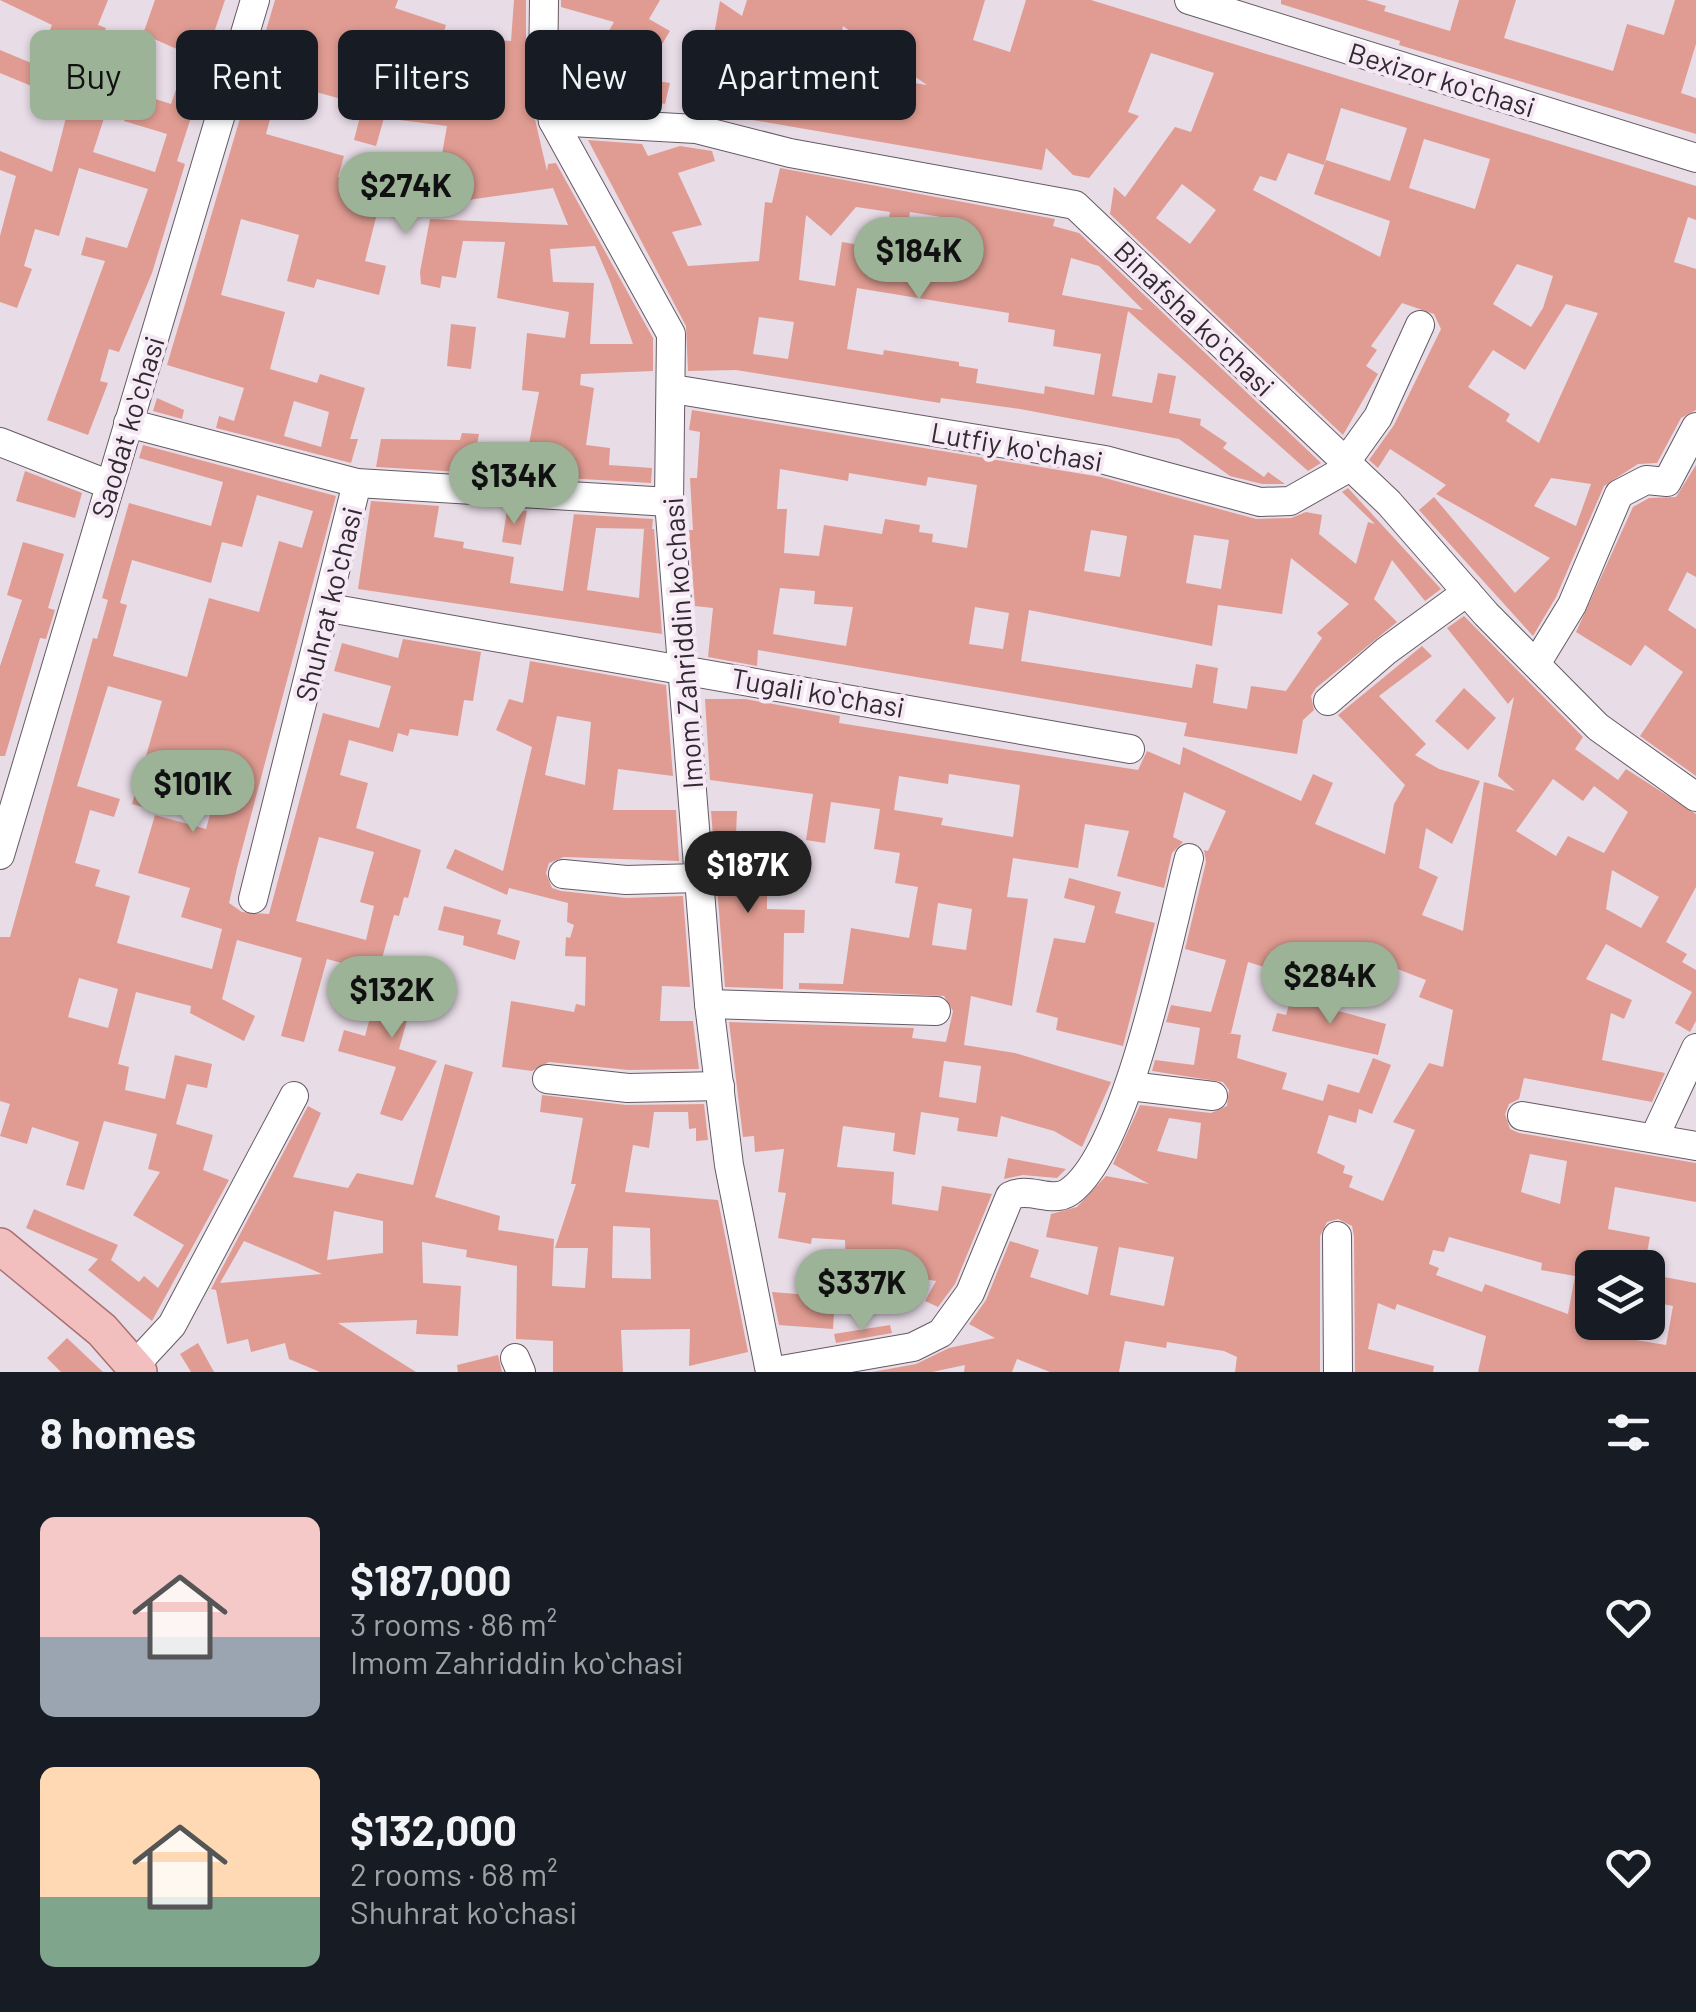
<!DOCTYPE html>
<html lang="en">
<head>
<meta charset="utf-8">
<style>
	:root { --surface:#171b24; --page:#20242c; --text:#f1f3f6; --muted:#9ea1a6; --accent:#9cb398 }
	body { margin:0; font-family:Barlow,sans-serif; background:var(--page); color:var(--text); height:100vh; display:flex; flex-direction:column; font-size:38px; white-space:nowrap }
	* { box-sizing:border-box; margin:0 }
	p { font-size:32px; color:var(--muted) }
	.icon { flex:none; width:55px; height:55px; fill:none; stroke:currentColor; stroke-width:2; stroke-linecap:round; stroke-linejoin:round }
	.map { position:relative; height:1372px; overflow:hidden }
	.drawer { display:flex; flex-direction:column; background:var(--surface); flex:1 }
	.drawer>* { flex:none }
	.top-card { position:absolute; left:30px; top:30px; width:1000px; height:90px; display:flex; gap:20px }
	.fabs { position:absolute; left:1575px; top:1250px; display:grid; gap:20px }
	.fabs a { display:grid; place-items:center; width:90px; height:90px; border-radius:15px; background:var(--surface); box-shadow:0 2px 8px #0004; font-size:50px }
	.price { position:absolute; translate:-50% -85px; padding:0 22px; border-radius:35px; background:var(--accent); color:#111; font-size:32px; line-height:65px; filter:drop-shadow(0 2px 5px #0008) }
	.price::after { content:''; position:absolute; left:50%; top:60px; width:30px; height:22px; margin-left:-15px; background:inherit; clip-path:polygon(0 0,100% 0,50% 100%) }
	.price.on { background:#222; color:#fff }
	ul { padding:0; list-style:none }
	li { display:flex; align-items:center; gap:30px; height:250px; padding:0 40px }
	li span { display:grid; place-items:center; flex:none; width:280px; height:200px; border-radius:15px; color:#555 }
	li>.icon { margin-inline-start:auto }
	span .icon { width:120px; height:120px; fill:#fffc; stroke-width:1 }
	li b { font-size:42px }
	h2 { display:flex; justify-content:space-between; align-items:center; height:120px; padding:0 40px; font-size:42px }
	.tag { padding:0 35px; border-radius:15px; background:var(--surface); box-shadow:0 2px 8px #0004; font-size:35px; line-height:90px }
	.tag.on { background:var(--accent); color:#111 }
	.map>svg:first-child { display:block }
	.building { fill:#e09c92; fill-rule:evenodd }
	.lines { fill:none; stroke-linecap:round; stroke-linejoin:round }
	.minor-casing { stroke:#655a64; stroke-width:30 }
	.major-casing { stroke:#a97070; stroke-width:38 }
	.minor { stroke:#fff; stroke-width:28 }
	.major { stroke:#f2bfbe; stroke-width:35 }
	.labels { text-anchor:middle; dominant-baseline:central; stroke-width:8; stroke-linejoin:round; paint-order:stroke }
	.street-label { font-size:28px; fill:#2f2b2f; stroke:#f6e9f5 }
</style>
</head>
<body>
<div class="map">
<svg width="1696" height="1372" viewBox="0 0 1696 1372">
	<rect width="100%" height="100%" fill="#e8dce7"/>
	<!-- building -->
	<g class="building">
		<path d="M0 0H108L98 25 106 28 79 94 109 103 93 152 155 172 167 134 124 121 133 92 171 104 188 54 143 34 155 0H225L188 110 193 111 177 161 185 164 152 273 119 352 109 349 100 381 108 383 88 435 47 420 105 261 81 255 86 237 127 248 148 189 79 168 59 236 35 229 24 266 32 269 17 308 0 302V236L16 176 0 170V151L52 172 70 102 0 73V50L36 65 52 25Z"/>
		<path d="M275 0H398L395 8 446 25 440 45 488 52 489 48 500 49V40L511 41 514 0H526V81L547 171 548 164 556 163 653 338V371L581 374 580 385 594 388 586 445 610 448 609 465 652 468 651 483 376 467 381 439 460 440 462 433 479 434 474 460 525 465 539 392 522 390 527 333 565 338 569 312 497 298 505 242 463 241 456 278 442 276 440 288 421 284 420 272 430 219 568 225 553 188 433 205 447 126 384 118 376 146 354 140 363 105 280 82 266 134 344 156 338 177 383 190 365 261 386 266 379 295 317 279 314 288 287 281 299 235 241 219 221 295 285 312 270 369 317 383 320 374 365 388 350 439H358L351 463 216 428 219 416 234 421 244 388 167 365ZM595 246 610 281 633 344H590L594 283 553 282 550 249ZM294 401 329 412 321 447 284 436Z"/>
		<path d="M561 0H660L649 19 670 31 661 46 634 31 609 74 670 83 665 104 660 103 659 109 566 99 569 68 586 70 614 22 561 7Z"/>
		<path d="M747 0H985L973 40 1010 52 1026 0H1091L1696 186V220L1688 217 1674 262 1696 269V410L1681 418 1657 463 1638 464 1604 486 1556 597 1533 636 1419 510 1434 497 1515 593 1550 558 1436 494 1446 485 1390 449 1378 468 1369 460 1394 425 1441 329 1434 314 1402 303 1371 346 1377 350 1366 366 1378 374 1343 435 1110 214 1114 187 1125 197 1175 127 1191 132 1214 73 1151 53 1128 112 1139 116 1089 178 1073 175 1046 148 1042 170 701 111 705 88 743 94 707 74 720 1 742 16ZM843 26 927 85 887 79 862 119 828 113 835 69 805 64 841 36ZM1341 108 1407 128 1390 181 1326 160 1314 194 1390 221 1380 257 1253 190 1260 176 1276 181 1288 153 1324 165ZM1424 139 1490 159 1475 209 1409 188ZM1182 184 1216 210 1190 244 1156 218ZM1517 264 1553 276 1543 308 1531 327 1493 304ZM1566 304 1598 313 1539 443 1506 421 1510 414 1468 387 1493 350 1525 370ZM1551 478 1591 484 1576 526 1534 506Z"/>
		<path d="M1281 0H1366L1386 6 1384 11 1450 31 1459 0H1516L1504 38 1613 71 1627 24 1664 35 1675 0H1696V44L1681 93 1696 98V134L1399 45 1400 41 1281 4Z"/>
		<path d="M588 140 642 144 648 156 680 146 712 151 715 161 678 173 702 225 672 232 688 266 759 261 765 202 772 203 780 168 1055 219 1053 226 1079 233 1321 463 1308 471 1128 311 1112 396 1152 403 1158 373 1176 376 1169 413 1201 419 1200 425 1227 443 1223 448 1264 477 1268 472 1285 484H1262L1230 476 1179 439 1020 409 941 398 940 403 736 370 688 371 686 326ZM856 207 890 212 884 249 842 242 835 286 799 280 806 215 831 236ZM910 212 948 218 941 266 902 260ZM1071 258 1099 266 1143 310 1062 295ZM857 288 1009 313 1008 322 1055 330 1053 346 1101 354 1094 395 1045 386 1044 394 976 383 978 369 959 366V362L884 350 883 355 847 349ZM759 317 794 322 788 359 753 354Z"/>
		<path d="M451 324 476 327 471 369 447 366Z"/>
		<path d="M157 398 184 410 182 419 153 411Z"/>
		<path d="M692 410 1101 477 1256 519 1291 518 1306 512 1322 515 1319 534 1356 564 1368 522 1375 524 1342 492 1348 488 1441 589 1425 601 1392 560 1374 599 1397 622 1316 688 1311 696 1314 710 1303 720 1297 754 1184 736 1187 723 758 650 757 666 708 657 713 608 695 606 689 530H693L690 478H697L700 432 689 430ZM780 469 848 481 849 473 926 486 928 477 977 485 967 548 932 542 933 534 919 532 920 525 885 519 882 534 824 525 819 556 784 553 787 509H777ZM1091 530 1127 536 1120 577 1084 571ZM1194 535 1229 540 1221 589 1186 583ZM1291 558 1349 604 1317 633 1322 638 1286 691 1251 686 1247 709 1213 703 1218 668 1196 664 1192 688 1021 661 1029 610 1212 646 1218 605 1282 614ZM780 588 815 591 814 604 853 607 846 646 773 634ZM975 607 1009 613 1003 649 969 644Z"/>
		<path d="M143 445 336 496 237 868 229 903 242 912 269 914 323 713 379 728 391 686 334 671 342 643 398 658 403 639 481 652 473 701 464 700 458 736 410 729 408 736 398 733 393 752 349 740 340 775 368 783 356 828 421 850 408 898 404 897 399 916 394 915 378 973 327 959 304 1042 281 1036 302 958 237 940 222 999 255 1016 244 1041 190 1013 191 1006 136 992 118 1064 129 1067 125 1090 165 1099 175 1055 212 1064 207 1088 187 1084 176 1124 213 1135 203 1170 229 1180 152 1321 88 1270 98 1259 26 1228 34 1209 118 1245 111 1260 139 1282 144 1276 158 1288 184 1245 133 1215 160 1172 148 1169 157 1134 104 1121 84 1190 66 1185 79 1142 32 1127 27 1144 0 1136 10 1104 0 1101V937H10L93 638 97 639 108 600 102 598 129 503 211 526 223 482 139 458ZM257 495 313 511 302 548 279 541 259 612 209 598 187 677 113 656 127 605 113 601 120 603 132 560 211 583 222 542 242 547ZM108 686 162 701 132 804 164 813 176 770 219 782 206 829 155 815 138 873 190 888 181 917 222 929 212 969 117 943 130 896 95 886 100 870 75 863 90 810 114 817 120 799 77 786ZM319 837 374 852 360 902 374 906 366 940 296 921ZM79 978 118 989 108 1028 68 1017Z"/>
		<path d="M1696 465V577L1687 572 1668 610 1696 629V776L1640 736 1683 672 1645 645 1631 666 1576 632 1633 507 1649 498 1676 497Z"/>
		<path d="M25 471 82 493 75 518 16 501Z"/>
		<path d="M371 501 439 506 434 537 464 542 463 548 514 557 510 583 563 591 574 514 556 513 653 519 652 529 596 528 587 590 639 598 644 529H654L662 634 358 589Z"/>
		<path d="M507 510 527 511 521 545 502 542Z"/>
		<path d="M23 542 64 554 48 608 55 610 46 639 40 638 5 756H0V666L22 600 7 595Z"/>
		<path d="M1464 616 1583 737 1575 749 1618 780 1626 769 1696 814V887L1666 942 1687 954 1682 962 1696 970V1021L1690 1032 1675 1023 1692 992 1606 944 1586 979 1632 1000 1624 1019 1611 1013 1602 1060 1665 1073 1652 1102 1524 1078 1519 1099 1509 1104 1505 1114 1510 1129 1519 1133 1696 1163V1202L1615 1187 1608 1229 1650 1237 1644 1268H1592V1322H1601L1599 1334 1666 1345 1673 1306 1648 1301V1274L1696 1283V1372H1478L1486 1336 1397 1304 1395 1310 1378 1303 1368 1349 1434 1366 1433 1372H1355L1354 1236 1352 1226 1338 1219 1327 1222 1320 1236V1372H1235L1237 1357 1224 1351 1167 1342 1166 1348 1125 1341 1119 1372H1050L1017 1359 1012 1372H964L965 1365 932 1372H872L916 1364 949 1348 995 1338 969 1324 986 1300 1010 1241 1039 1250 1030 1277 1088 1295 1098 1247 1046 1237 1051 1214 1077 1207 1106 1176 1149 1184 1113 1164 1140 1105 1211 1113 1227 1106 1229 1090 1223 1082 1152 1071 1155 1060 1194 1065 1200 1028 1166 1022 1171 1005 1211 1012 1226 960 1185 949 1206 862 1204 850 1208 851 1226 811 1184 792 1173 837 1183 842 1172 853 1164 888 1117 876 1129 831 1085 824 1078 868 1013 858 1007 897 1028 899 1012 1006 971 996 964 1045 1015 1053 1111 1082 1082 1147 1054 1131 1001 1116 997 1137 957 1131 959 1118 921 1112 915 1155 893 1151 895 1133 843 1126 837 1167 894 1172 892 1204 938 1211 942 1186 992 1194 955 1284 938 1307 925 1301 936 1281 893 1274 894 1267 846 1268 845 1240 812 1238 811 1244 778 1238 786 1193 778 1192 784 1149 755 1152 754 1136 743 1137 729 1022 914 1028 912 1038 946 1042 953 1011 944 996 799 989V983L843 984 851 928 909 938 918 887 895 883 900 853 874 849 880 809 831 802 825 843 806 840 813 794 710 780 705 699H745L840 716 839 723 1138 770 1147 751 1180 765 1183 747 1301 801 1313 774 1333 783 1315 824 1385 854 1394 804 1405 785 1338 715 1422 646 1432 656 1379 696 1426 744 1415 755 1439 769 1480 781 1452 844 1426 828 1419 868 1438 877 1422 915 1463 931 1484 782 1515 791 1498 776 1514 697 1508 704 1447 628ZM949 774 1020 785 1013 837 941 825 943 818 894 810 899 776 948 784ZM1553 779 1583 801 1594 786 1628 812 1604 853 1568 836 1556 856 1516 831ZM1612 870 1659 897 1641 928 1606 909ZM938 903 972 909 966 950 932 945ZM1275 955 1362 990 1374 960 1426 980 1419 997 1453 1010 1443 1067 1429 1063 1393 1122 1415 1130 1383 1201 1349 1187 1353 1176 1343 1173 1345 1166 1317 1153 1329 1115 1356 1123 1359 1109 1372 1114 1391 1065 1373 1058 1359 1093 1328 1084 1323 1101 1282 1089 1287 1073 1237 1058 1241 1035 1227 1033H1231L1248 962 1271 969ZM944 1061 981 1066 976 1103 939 1097ZM1169 1118 1201 1123 1197 1159 1157 1151ZM1530 1154 1567 1161 1560 1204 1521 1192ZM1449 1237 1542 1263 1541 1270 1575 1276 1568 1314 1485 1284 1482 1292 1436 1275 1439 1268 1429 1264 1433 1250 1444 1252ZM1119 1247 1174 1257 1164 1306 1110 1295Z"/>
		<path d="M530 661 666 685 673 776 618 769 613 810H676L679 861 564 857 549 863 546 873 552 888 561 891 626 898 683 896 690 987 662 986 660 1021H693L699 1069 629 1070 549 1062 532 1071 502 1067 511 1001 574 1012 576 1004 585 1006 586 957 565 956 566 937 570 938 574 925 567 922 568 903 509 888 507 895 446 868 455 849 503 871 532 747 496 730 509 699 523 703ZM557 716 591 722 585 785 545 775Z"/>
		<path d="M1464 688 1496 718 1468 750 1435 721Z"/>
		<path d="M711 811H737L736 835H745L744 891 767 892V909L805 910 804 933H784L783 989 725 987Z"/>
		<path d="M1069 878 1121 892 1115 913 1155 923 1123 1046 1056 1030 1058 1018 1036 1012 1054 938 1085 943 1095 906 1064 898Z"/>
		<path d="M444 906 501 920 497 934 520 941 515 960 463 945 464 936 438 930Z"/>
		<path d="M385 964 420 973 399 1049 437 1061 402 1121 380 1114 396 1067 338 1051 344 1030 365 1036Z"/>
		<path d="M1291 998 1386 1024 1378 1055 1272 1031 1277 1013 1286 1015Z"/>
		<path d="M445 1064 473 1072 435 1197 500 1216 498 1230 554 1239 552 1286 585 1288 588 1248H555L576 1184H571L583 1118 540 1112 542 1095 626 1105 704 1104 708 1140 696 1141V1128L689 1129 688 1112H654L649 1148 633 1145 625 1192 718 1200 748 1352 689 1366 690 1329 621 1330 623 1372H553V1341L516 1339 517 1266 466 1257 467 1250 422 1242 423 1283 461 1286 458 1336 416 1334 417 1320 338 1323 416 1372H320L289 1359 285 1343 251 1352 248 1339 227 1344 216 1290 211 1289 308 1106 321 1113 293 1177 348 1188 357 1173 413 1185ZM334 1211 383 1221V1253L327 1260ZM613 1226 650 1228 651 1279 612 1278ZM244 1241 297 1263 322 1274 220 1283Z"/>
		<path d="M1008 1158 1066 1169 1057 1178 1023 1175 1004 1179Z"/>
		<path d="M772 1292 835 1297 833 1329 779 1325Z"/>
		<path d="M890 1325 892 1333 836 1343 834 1334Z"/>
		<path d="M67 1338 103 1372H61L47 1358Z"/>
		<path d="M198 1343 214 1372H191L180 1354Z"/>
		<path d="M498 1355 502 1372H458L457 1365Z"/>
	</g>
	<g class="lines">
		<defs>
			<g id="minor">
				<path d="M544 0 543 77 553 121 671 334 669 502 709 1004 729 1165 770 1372"/>
				<path d="M1189 0 1696 158"/>
				<path d="M553 121 696 129 790 153 1075 205 1389 503 1486 614 1598 727 1696 797"/>
				<path d="M673 389 1105 460 1260 502 1290 501 1350 467"/>
				<path d="M128 423 357 483 669 502"/>
				<path d="M0 442 110 485"/>
				<path d="M1345 463 1378 417 1420 325"/>
				<path d="M329 608 1130 749"/>
				<path d="M1536 664 1572 605 1619 494 1646 480 1667 482 1696 427"/>
				<path d="M1328 701 1386 651 1467 592"/>
				<path d="M0 855 255 0"/>
				<path d="M563 874 626 880 699 878"/>
				<path d="M253 899 357 483"/>
				<path d="M709 1004 936 1011"/>
				<path d="M547 1079 628 1088 720 1086"/>
				<path d="M1130 1086 1213 1096"/>
				<path d="M1522 1116 1696 1146"/>
				<path d="M1654 1138 1696 1048"/>
				<path d="M1337 1236 1338 1372"/>
				<path d="M515 1358 521 1372"/>
				<path d="M134 1366 172 1325 294 1096"/>
				<path d="M770 1372 913 1347 941 1333 970 1293 1010 1196C1029 1186 1052 1204 1069 1192 1128 1151 1170 931 1189 858"/>
			</g>
			<path id="major" d="M0 1246 102 1330 139 1372"/>
		</defs>
		<!-- minor casing -->
		<use href="#minor" class="minor-casing"/>
		<!-- major casing -->
		<use href="#major" class="major-casing"/>
		<!-- minor -->
		<use href="#minor" class="minor"/>
		<!-- major -->
		<use href="#major" class="major"/>
	</g>
	<g class="labels">
		<!-- street labels -->
		<g class="street-label">
			<text transform="translate(1442 79) rotate(17)">Bexizor koʻchasi</text>
			<text transform="translate(1195 318) rotate(44)">Binafsha koʻchasi</text>
			<text transform="translate(127 427) rotate(-73)">Saodat koʻchasi</text>
			<text transform="translate(1017 446) rotate(10)">Lutfiy koʻchasi</text>
			<text transform="translate(328 604) rotate(-76)">Shuhrat koʻchasi</text>
			<text transform="translate(682 643) rotate(-94)">Imom Zahriddin koʻchasi</text>
			<text transform="translate(818 692) rotate(10)">Tugali koʻchasi</text>
		</g>
	</g>
</svg>
<div class="fabs">
<a><svg class="icon" aria-label="layers" viewBox="0 0 24 24"><path d="M12 4l9 5-9 5-9-5zM3 14l9 5 9-5"/></svg></a>
</div>
<b class="price" style="left:406px;top:237px">$274K</b>
<b class="price" style="left:919px;top:302px">$184K</b>
<b class="price" style="left:514px;top:527px">$134K</b>
<b class="price" style="left:193px;top:835px">$101K</b>
<b class="price on" style="left:748px;top:916px">$187K</b>
<b class="price" style="left:1330px;top:1027px">$284K</b>
<b class="price" style="left:392px;top:1041px">$132K</b>
<b class="price" style="left:862px;top:1334px">$337K</b>
<div class="top-card">
<a class="tag on">Buy</a>
<a class="tag">Rent</a>
<a class="tag">Filters</a>
<a class="tag">New</a>
<a class="tag">Apartment</a>
</div>
</div>
<section class="drawer">
<h2>8 homes<svg class="icon" aria-label="filters" viewBox="0 0 24 24"><path d="M4 7h16M4 17h16"/><circle cx="9" cy="7" r="2"/><circle cx="15" cy="17" r="2"/></svg></h2>
<ul>
<li><span style="background:linear-gradient(#f6c9c9 60%,#9aa5b1 0)"><svg class="icon" aria-label="home" viewBox="0 0 24 24"><path d="M3 11l9-7 9 7M6 9v11h12V9"/></svg></span><div><b>$187,000</b><p>3 rooms · 86 m²</p><p>Imom Zahriddin koʻchasi</p></div><svg class="icon" aria-label="heart" viewBox="0 0 24 24"><path d="M12 20l-8-8c-3-5 5-10 8-4 3-6 11-1 8 4z"/></svg></li>
<li><span style="background:linear-gradient(#ffd9b3 65%,#7fa58c 0)"><svg class="icon" aria-label="home" viewBox="0 0 24 24"><path d="M3 11l9-7 9 7M6 9v11h12V9"/></svg></span><div><b>$132,000</b><p>2 rooms · 68 m²</p><p>Shuhrat koʻchasi</p></div><svg class="icon" aria-label="heart" viewBox="0 0 24 24"><path d="M12 20l-8-8c-3-5 5-10 8-4 3-6 11-1 8 4z"/></svg></li>
</ul>
</section>
</body>
</html>
